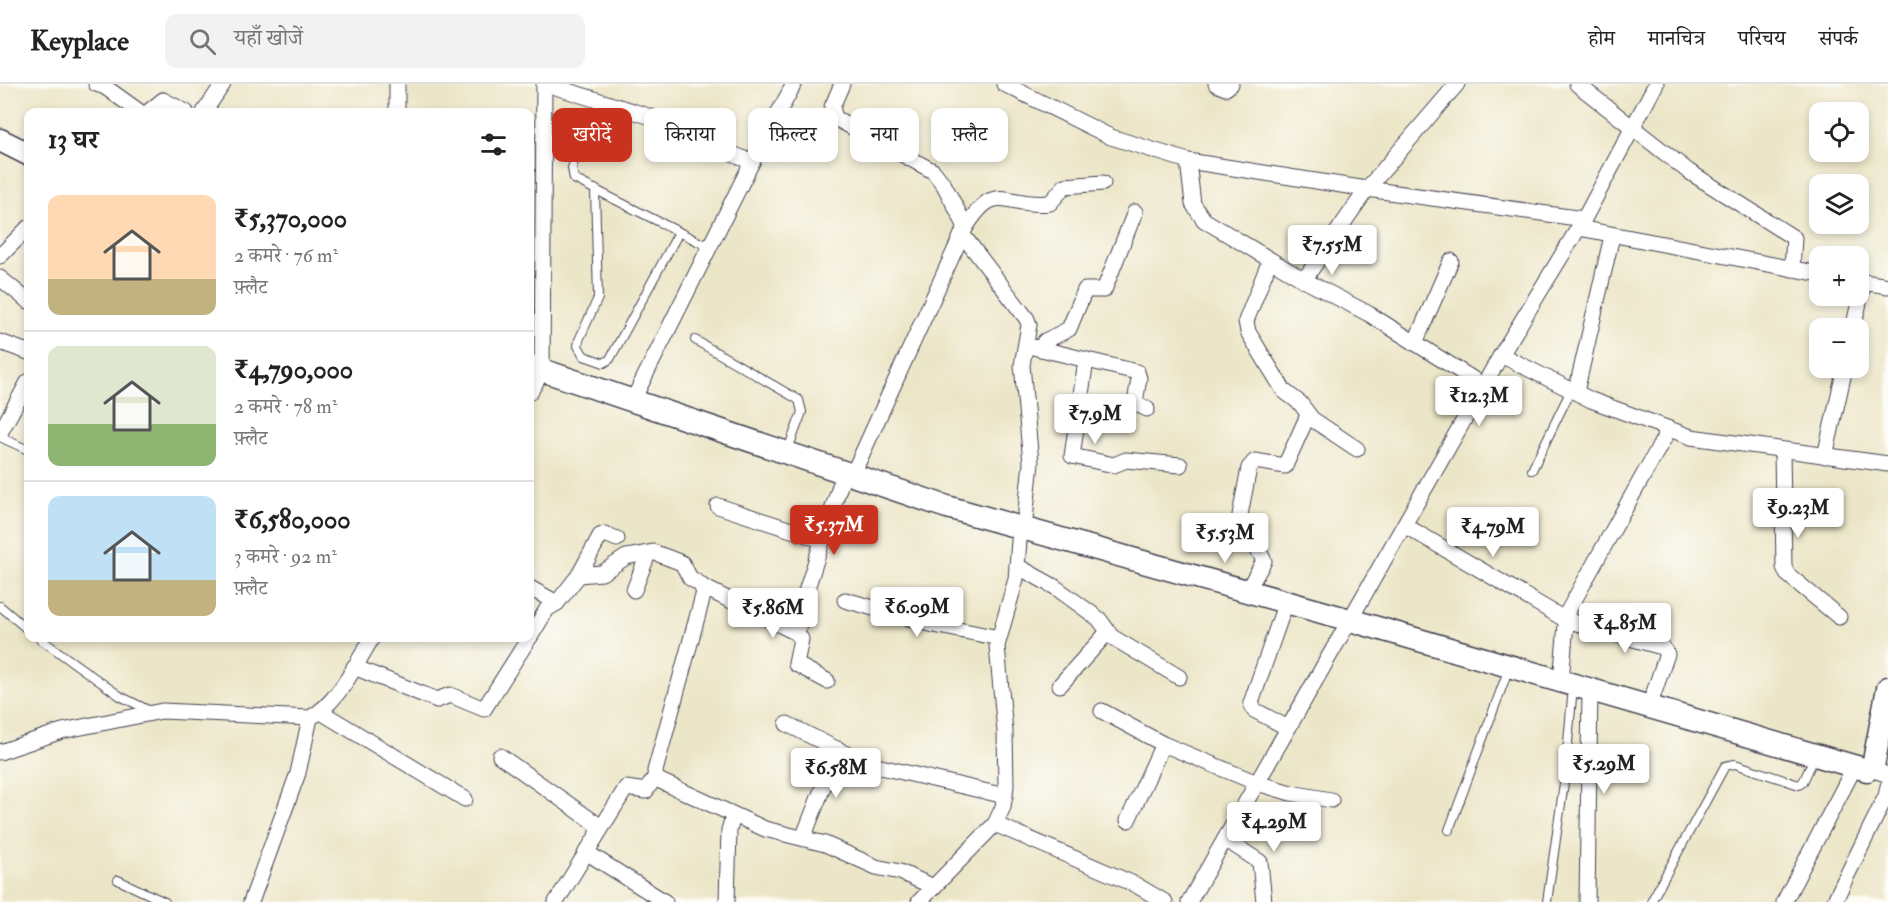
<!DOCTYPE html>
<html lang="hi">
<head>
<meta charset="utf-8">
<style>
	:root { --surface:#fff; --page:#f2f2f2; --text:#222; --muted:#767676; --line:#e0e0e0; --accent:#c8321e }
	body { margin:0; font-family:"IM FELL Double Pica","Noto Serif Devanagari",serif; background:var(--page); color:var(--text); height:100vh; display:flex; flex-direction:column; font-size:22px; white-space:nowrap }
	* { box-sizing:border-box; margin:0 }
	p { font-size:20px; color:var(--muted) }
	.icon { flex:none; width:33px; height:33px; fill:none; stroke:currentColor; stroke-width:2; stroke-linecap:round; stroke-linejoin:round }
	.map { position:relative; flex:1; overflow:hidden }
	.panel { position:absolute; left:24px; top:24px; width:510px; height:534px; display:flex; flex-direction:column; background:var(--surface); border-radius:12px; box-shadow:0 3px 9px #0003 }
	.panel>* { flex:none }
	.hud { position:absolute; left:552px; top:24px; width:570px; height:54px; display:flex; gap:12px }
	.buttons { position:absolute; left:1809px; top:18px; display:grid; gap:12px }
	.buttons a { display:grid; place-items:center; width:60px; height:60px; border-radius:12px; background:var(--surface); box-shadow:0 3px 9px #0003; font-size:30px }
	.price { position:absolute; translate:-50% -51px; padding:0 14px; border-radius:6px; background:#fff; color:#222; font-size:20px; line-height:39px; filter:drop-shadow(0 2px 3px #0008) }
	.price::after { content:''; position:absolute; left:50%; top:36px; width:18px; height:14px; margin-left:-9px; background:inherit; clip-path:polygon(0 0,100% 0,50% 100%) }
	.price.active { background:var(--accent); color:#fff }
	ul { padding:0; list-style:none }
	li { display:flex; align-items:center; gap:18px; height:150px; padding:0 24px }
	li+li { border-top:2px solid var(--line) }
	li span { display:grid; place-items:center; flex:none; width:168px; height:120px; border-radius:12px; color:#555 }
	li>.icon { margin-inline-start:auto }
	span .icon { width:72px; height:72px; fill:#fffc; stroke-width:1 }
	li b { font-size:26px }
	h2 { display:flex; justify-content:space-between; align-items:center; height:72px; padding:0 24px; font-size:26px }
	.tag { padding:0 21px; border-radius:12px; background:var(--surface); box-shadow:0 3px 9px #0003; font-size:21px; line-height:54px }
	.tag.active { background:var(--accent); color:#fff }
	header { display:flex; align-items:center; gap:36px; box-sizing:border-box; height:84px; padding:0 30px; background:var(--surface); border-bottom:2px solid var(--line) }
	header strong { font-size:28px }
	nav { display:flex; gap:33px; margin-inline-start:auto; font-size:21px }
	.search { width:420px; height:54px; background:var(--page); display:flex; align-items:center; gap:15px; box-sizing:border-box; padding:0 21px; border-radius:12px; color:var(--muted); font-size:22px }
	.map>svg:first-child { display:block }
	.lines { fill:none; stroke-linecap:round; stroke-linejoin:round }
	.lane-casing { stroke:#403f50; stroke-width:10 }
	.street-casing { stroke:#403f50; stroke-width:17 }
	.secondary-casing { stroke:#403f50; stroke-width:25 }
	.lane { stroke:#fff; stroke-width:8 }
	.street { stroke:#fff; stroke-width:15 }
	.secondary { stroke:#fff; stroke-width:22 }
</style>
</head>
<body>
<header>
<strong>Keyplace</strong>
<div class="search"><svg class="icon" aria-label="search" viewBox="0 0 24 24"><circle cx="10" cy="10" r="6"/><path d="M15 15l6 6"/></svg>यहाँ खोजें</div>
<nav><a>होम</a><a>मानचित्र</a><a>परिचय</a><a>संपर्क</a></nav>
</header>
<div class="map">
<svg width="1888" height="818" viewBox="0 0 1888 818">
	<rect width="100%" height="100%" fill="#fdfcf7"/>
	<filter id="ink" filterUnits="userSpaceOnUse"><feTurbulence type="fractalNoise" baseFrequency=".0167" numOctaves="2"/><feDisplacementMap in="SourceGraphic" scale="12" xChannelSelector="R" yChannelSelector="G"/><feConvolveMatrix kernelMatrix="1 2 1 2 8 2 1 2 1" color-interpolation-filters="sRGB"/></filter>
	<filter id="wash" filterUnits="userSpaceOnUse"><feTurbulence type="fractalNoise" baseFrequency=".008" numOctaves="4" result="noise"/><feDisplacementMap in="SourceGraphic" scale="24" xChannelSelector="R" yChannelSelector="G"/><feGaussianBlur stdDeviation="1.35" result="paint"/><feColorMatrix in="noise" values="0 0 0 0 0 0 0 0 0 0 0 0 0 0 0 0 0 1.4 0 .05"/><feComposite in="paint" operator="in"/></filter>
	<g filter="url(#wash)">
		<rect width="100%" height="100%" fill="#ece6c8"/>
	</g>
	<g filter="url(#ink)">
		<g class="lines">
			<defs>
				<g id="lane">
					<path d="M582 52 572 84 574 95 709 163"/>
					<path d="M595 105 598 214 579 256 578 262 584 272 604 279 610 275 679 148"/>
					<path d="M695 256 799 316 802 328 787 368"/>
					<path d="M0 353 28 366"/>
					<path d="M1532 386 1571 306"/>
					<path d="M0 522 28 546"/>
					<path d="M39 554 120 612 150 627"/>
					<path d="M1449 746 1509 584"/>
					<path d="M118 796 165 818"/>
					<path d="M1652 816 1725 682 1735 680 1799 701 1803 698 1815 672"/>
					<path d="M1547 818 1565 692 1573 602"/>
				</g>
				<g id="street">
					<path d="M96 0 105 3 140 28"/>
					<path d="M546 0 661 36 681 49 752 78"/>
					<path d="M842 0 832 23 835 34 933 87 944 101 966 143"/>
					<path d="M1004 0 1111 53 1188 77 1367 105 1584 135"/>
					<path d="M1216 0 1226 4 1231 0"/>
					<path d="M1577 0 1688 87 1794 154 1792 185"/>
					<path d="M148 28 163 16 186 28"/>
					<path d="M204 28 223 0"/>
					<path d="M397 28V0"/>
					<path d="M1188 77 1193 120 1204 136 1304 196 1369 230 1484 302"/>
					<path d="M1579 144 1820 190"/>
					<path d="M962 150 1027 235 1029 241 1022 281 1031 379 1024 445"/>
					<path d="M0 172 28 144"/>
					<path d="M1270 176 1246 237 1248 248 1284 307 1300 319 1312 335 1357 365"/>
					<path d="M0 194 28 217"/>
					<path d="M1304 196 1367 105 1457 0"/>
					<path d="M1858 197 1888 202"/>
					<path d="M1853 244 1864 198"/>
					<path d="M0 258 28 268"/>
					<path d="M1415 259 1451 177"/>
					<path d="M1033 263 1137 288 1139 294 1135 319 1147 325"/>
					<path d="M1040 265 1045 257 1069 245 1085 206H1104L1135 128"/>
					<path d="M1501 271 1591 316 1691 353 1888 380"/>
					<path d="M1086 276 1072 372 1114 381 1126 376 1180 381"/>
					<path d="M530 308 542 288 544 0"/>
					<path d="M1576 308 1612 152"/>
					<path d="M632 318 752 78 794 0"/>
					<path d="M0 349 28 298"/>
					<path d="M1782 366 1784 483 1787 490 1839 533"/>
					<path d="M1825 372 1845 284"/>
					<path d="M852 392 964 146C997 93 1002 124 1050 119L1065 102 1103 99"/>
					<path d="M718 422 822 456"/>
					<path d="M1404 441 1566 536 1662 563 1667 570 1649 623"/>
					<path d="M1017 482 1055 503 1099 535 1112 553 1179 593"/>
					<path d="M579 491 600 452 605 450 617 455"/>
					<path d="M703 503 797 549 801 555 796 580 827 597"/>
					<path d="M530 504 557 519"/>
					<path d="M634 506 648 470"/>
					<path d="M1247 507 1264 477 1240 431 1249 384 1255 377 1285 382 1308 331"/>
					<path d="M845 516 934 541 999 554"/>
					<path d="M1286 518 1251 619 1254 626 1288 644"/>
					<path d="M797 549 803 517 844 389"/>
					<path d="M530 553 547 525 557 519 579 491 602 489 626 473 653 468 682 479 690 494 700 500 704 508 655 687 656 695 765 745 825 760 876 783 900 788 934 803"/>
					<path d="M354 583 437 616 450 611 484 625 529 554"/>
					<path d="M1561 597 1567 529 1669 345"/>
					<path d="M1060 601 1107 549"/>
					<path d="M1102 627 1163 660 1257 699 1291 709 1331 716"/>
					<path d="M321 628 465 715"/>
					<path d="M787 640 864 679 1005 712"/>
					<path d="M0 668 62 647 162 627 310 634C339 618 355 581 372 554"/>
					<path d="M500 672 601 743"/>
					<path d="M1871 685 1888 691"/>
					<path d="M1128 736 1163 660"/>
					<path d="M995 740 1136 801 1165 818"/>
					<path d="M803 754 838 665"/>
					<path d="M1225 755 1260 778 1264 818"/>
					<path d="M586 768 665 818"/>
					<path d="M251 818 298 689 310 634"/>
					<path d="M556 818 626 704 646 707 655 693"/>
					<path d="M727 818 729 746 733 733"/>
					<path d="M919 818 995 740 1003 723 1006 702 1005 648 997 562 1016 495 1020 444"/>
					<path d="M1189 818 1501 271 1584 135 1656 0"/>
					<path d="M1587 818 1590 606"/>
					<path d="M1784 818 1855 682"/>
					<path d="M1834 818 1886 712 1888 702"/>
				</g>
				<g id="secondary">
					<path d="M0 56 28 70"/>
					<path d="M530 282 947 423 1350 536 1867 686 1873 682 1888 604"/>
				</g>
			</defs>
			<!-- lane casing -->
			<use href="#lane" class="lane-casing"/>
			<!-- street casing -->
			<use href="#street" class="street-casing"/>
			<!-- secondary casing -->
			<use href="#secondary" class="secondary-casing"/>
			<!-- lane -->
			<use href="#lane" class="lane"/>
			<!-- street -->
			<use href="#street" class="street"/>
			<!-- secondary -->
			<use href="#secondary" class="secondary"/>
		</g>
	</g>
</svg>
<div class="buttons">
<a><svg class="icon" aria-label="locate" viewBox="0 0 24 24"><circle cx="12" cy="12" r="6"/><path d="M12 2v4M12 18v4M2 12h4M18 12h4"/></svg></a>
<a><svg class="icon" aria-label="layers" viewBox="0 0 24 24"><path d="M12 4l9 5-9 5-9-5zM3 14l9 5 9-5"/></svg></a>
<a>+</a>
<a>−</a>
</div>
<b class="price" style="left:1332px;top:192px">₹7.55M</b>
<b class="price" style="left:1479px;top:343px">₹12.3M</b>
<b class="price" style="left:1095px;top:361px">₹7.9M</b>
<b class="price" style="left:1798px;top:455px">₹9.23M</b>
<b class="price active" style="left:834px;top:472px">₹5.37M</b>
<b class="price" style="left:1493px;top:474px">₹4.79M</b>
<b class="price" style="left:1225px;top:480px">₹5.53M</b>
<b class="price" style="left:917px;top:554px">₹6.09M</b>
<b class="price" style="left:773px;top:555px">₹5.86M</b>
<b class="price" style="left:1625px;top:570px">₹4.85M</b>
<b class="price" style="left:1604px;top:711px">₹5.29M</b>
<b class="price" style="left:836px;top:715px">₹6.58M</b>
<b class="price" style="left:1274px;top:769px">₹4.29M</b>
<div class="hud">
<a class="tag active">खरीदें</a>
<a class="tag">किराया</a>
<a class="tag">फ़िल्टर</a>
<a class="tag">नया</a>
<a class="tag">फ़्लैट</a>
</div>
<section class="panel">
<h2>13 घर<svg class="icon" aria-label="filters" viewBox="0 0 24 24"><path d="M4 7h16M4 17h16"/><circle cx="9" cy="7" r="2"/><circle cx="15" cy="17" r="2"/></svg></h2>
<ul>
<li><span style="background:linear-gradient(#ffd9b3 70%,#c2b280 0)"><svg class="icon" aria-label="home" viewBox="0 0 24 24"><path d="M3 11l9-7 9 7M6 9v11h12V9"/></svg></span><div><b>₹5,370,000</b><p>2 कमरे · 76 m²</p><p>फ़्लैट</p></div></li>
<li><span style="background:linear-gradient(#dfe7d0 65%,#8fb573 0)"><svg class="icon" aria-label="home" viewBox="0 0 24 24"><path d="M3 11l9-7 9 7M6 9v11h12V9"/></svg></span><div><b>₹4,790,000</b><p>2 कमरे · 78 m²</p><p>फ़्लैट</p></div></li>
<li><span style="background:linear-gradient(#bfe0f5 70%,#c2b280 0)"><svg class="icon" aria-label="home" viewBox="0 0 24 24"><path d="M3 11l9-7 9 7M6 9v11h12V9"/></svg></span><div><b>₹6,580,000</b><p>3 कमरे · 92 m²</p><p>फ़्लैट</p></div></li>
</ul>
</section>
</div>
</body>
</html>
